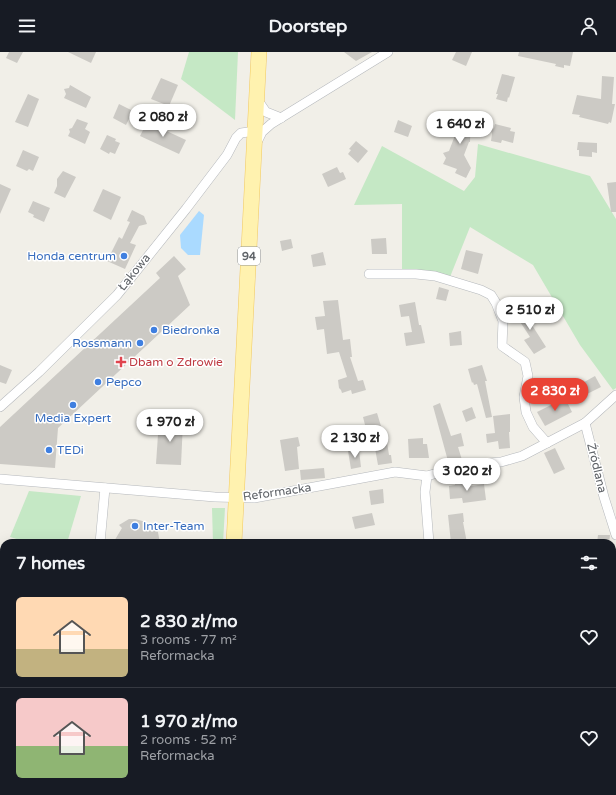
<!DOCTYPE html>
<html lang="en">
<head>
<meta charset="utf-8">
<style>
	:root { --surface:#171b24; --page:#20242c; --text:#f1f3f6; --muted:#9ea1a6; --line:#363941; --accent:#ea4335 }
	body { margin:0; font-family:"Varela Round",sans-serif; background:var(--page); color:var(--text); height:100vh; display:flex; flex-direction:column; font-size:15px; white-space:nowrap }
	* { box-sizing:border-box; margin:0 }
	p { font-size:13px; color:var(--muted) }
	.icon { flex:none; width:22px; height:22px; fill:none; stroke:currentColor; stroke-width:2; stroke-linecap:round; stroke-linejoin:round }
	.map { position:relative; flex:1; overflow:hidden }
	.side { position:absolute; left:0px; top:487px; width:616px; height:256px; display:flex; flex-direction:column; background:var(--surface); border-radius:12px 12px 0 0; box-shadow:0 4px 16px #0002 }
	.side>* { flex:none }
	.price { position:absolute; translate:-50% -34px; padding:0 9px; border-radius:14px; background:#fff; color:#222; font-size:13px; line-height:26px; filter:drop-shadow(0 1px 2px #0008) }
	.price::after { content:''; position:absolute; left:50%; top:24px; width:12px; height:9px; margin-left:-6px; background:inherit; clip-path:polygon(0 0,100% 0,50% 100%) }
	.price.current { background:var(--accent); color:#fff }
	ul { padding:0; list-style:none }
	li { display:flex; align-items:center; gap:12px; height:100px; padding:0 16px }
	li+li { border-top:1px solid var(--line) }
	li span { display:grid; place-items:center; flex:none; width:112px; height:80px; border-radius:6px; color:#555 }
	li>.icon { margin-inline-start:auto }
	span .icon { width:48px; height:48px; fill:#fffc; stroke-width:1 }
	li b { font-size:17px }
	h2 { display:flex; justify-content:space-between; align-items:center; height:48px; padding:0 16px; font-size:17px }
	header { display:flex; justify-content:space-between; align-items:center; height:52px; padding:0 16px; background:var(--surface); font-size:18px; font-weight:800 }
	.map>svg:first-child { display:block }
	.green { fill:#c5e8c5 }
	.water { fill:#aadaff }
	.lines { fill:none; stroke-linecap:round; stroke-linejoin:round }
	.stream { stroke:#aadaff; stroke-width:3 }
	.building { fill:#cccac5 }
	.street-casing { stroke:#b5b8bc; stroke-width:10 }
	.primary-casing { stroke:#f2c960; stroke-width:16 }
	.street { stroke:#fff; stroke-width:9 }
	.primary { stroke:#fff2af; stroke-width:15 }
	.shop-dot { fill:#3f7fe0; stroke:#fff; stroke-width:1.5 }
	.health-dot { fill:#e0444e; stroke:#fff; stroke-width:1.5 }
	.labels { text-anchor:middle; dominant-baseline:central; stroke-width:3; stroke-linejoin:round; paint-order:stroke }
	.shield { fill:#fff; stroke:#8f9295; stroke-width:1 }
	.shield-label { font-size:11px; font-weight:bold; fill:#5f6368 }
	.shop-label { font-size:12px; fill:#366cbe; stroke:#fff; text-anchor:start }
	.street-label { font-size:12px; fill:#5f6368; stroke:#fff }
	.health-label { font-size:12px; fill:#be3a42; stroke:#fff; text-anchor:start }
</style>
</head>
<body>
<header><svg class="icon" aria-label="menu" viewBox="0 0 24 24"><path d="M4 6h16M4 12h16M4 18h16"/></svg>Doorstep<svg class="icon" aria-label="person" viewBox="0 0 24 24"><circle cx="12" cy="8" r="4"/><path d="M4 21q1-7 8-7t8 7"/></svg></header>
<div class="map">
<svg width="616" height="743" viewBox="0 0 616 743">
	<rect width="100%" height="100%" fill="#f1efe8"/>
	<!-- green -->
	<g class="green">
		<path d="M189 0H238L235 68 181 27Z"/>
		<path d="M478 92 590 124 616 167V336L613 338 580 293 533 213 470 175 450 225 426 219 402 217V152L354 153 382 94 464 139 475 125Z"/>
		<path d="M29 439 81 444 67 491H30L10 485Z"/>
		<path d="M212 456H225L223 491H213Z"/>
		<path d="M121 739H210L209 743H121Z"/>
		<path d="M240 739H270L271 743H240Z"/>
	</g>
	<!-- water -->
	<path class="water" d="M199 159 204 163 200 203H188L181 196 180 183Z"/>
	<g class="lines">
		<!-- stream -->
		<path class="stream" d="M236 743 237 739"/>
	</g>
	<!-- building -->
	<g class="building">
		<path d="M9 0H23L17 11 6 6Z"/>
		<path d="M68 0H96L91 11Z"/>
		<path d="M344 0H372L356 9Z"/>
		<path d="M456 0H472L466 14 452 8Z"/>
		<path d="M519 0H573L570 14 564 13V16L555 14 556 12 518 4Z"/>
		<path d="M502 22 515 25 509 46 508 45 507 50 496 47 498 42H496Z"/>
		<path d="M602 24 614 25 612 52H615L611 71 609 70 608 72 579 65 580 63 572 62 577 43 601 47Z"/>
		<path d="M161 26 178 33 169 54 151 47Z"/>
		<path d="M70 33 91 45 86 56 64 46 66 42 64 37 69 36Z"/>
		<path d="M28 42 39 47 28 75 15 70Z"/>
		<path d="M119 52 133 59 126 73 113 66Z"/>
		<path d="M455 60 469 61 468 67H471L470 90H469L464 103 471 116 466 126 455 121 457 117 443 112 446 106 443 101 449 99 454 86Z"/>
		<path d="M77 67 88 71 85 77 90 80 85 92 68 84 70 80 69 77 72 76Z"/>
		<path d="M398 68 412 74 408 85 394 80Z"/>
		<path d="M147 70 186 88 179 102 140 84Z"/>
		<path d="M495 72 511 76 510 79 515 80 513 91 502 88 501 91 491 89 492 82 491 78 494 76Z"/>
		<path d="M107 83 116 87 115 89 120 91 115 102 110 100 109 102 100 97Z"/>
		<path d="M356 89 368 99 358 111 348 102 351 98 349 97Z"/>
		<path d="M578 90 597 91V101L592 100V105L579 104V98H577Z"/>
		<path d="M23 98 39 105 33 119 29 117 27 119 16 114Z"/>
		<path d="M337 115 340 121 343 120 346 127 328 135 322 122Z"/>
		<path d="M63 119 76 125 65 146 54 141 57 134V127Z"/>
		<path d="M616 130V160H611L607 131Z"/>
		<path d="M0 132 11 137 0 162Z"/>
		<path d="M103 137 121 145 111 168 93 159Z"/>
		<path d="M33 149 50 156 44 170 33 165 34 163 28 160Z"/>
		<path d="M132 158 144 164 147 172 139 174 130 191 136 193 125 217 107 209 119 185 122 187 130 170 127 169Z"/>
		<path d="M386 186 387 202H372L371 187Z"/>
		<path d="M291 187 293 196 282 199 280 189Z"/>
		<path d="M466 198 483 202 478 222 461 217Z"/>
		<path d="M323 200 326 213 313 215 311 203Z"/>
		<path d="M174 204 186 217 178 224 190 253 58 376 55 416 0 412V375L160 226 156 221Z"/>
		<path d="M439 235 449 238 446 249 436 247Z"/>
		<path d="M338 248 343 288 350 287 352 305H350L358 329 363 328 366 338 352 342 351 338 342 341 341 338 339 336 338 328 347 325 339 300 327 302 324 277 317 278 315 265 325 264 323 249Z"/>
		<path d="M415 250 419 273H421L425 291 406 294 404 281 412 280 409 264 401 265 399 253Z"/>
		<path d="M527 255 535 267 530 270 546 295 534 302 524 288 530 285 515 262Z"/>
		<path d="M461 279 462 293 450 294 449 281Z"/>
		<path d="M0 313 12 318 6 332 0 330Z"/>
		<path d="M482 313 487 329H485L492 365 486 366 477 332 474 333 473 330 472 331 468 317Z"/>
		<path d="M595 324 601 335 583 344 577 334Z"/>
		<path d="M565 346 572 360 545 374 537 360Z"/>
		<path d="M440 351 451 384 461 381 464 394 458 395 462 408 450 411V408L448 409 433 354Z"/>
		<path d="M472 355 476 366 466 370 462 359Z"/>
		<path d="M377 361 384 384H386L389 403H391L392 411 378 413 372 380 367 381 363 365Z"/>
		<path d="M510 362V380H509L510 396 499 397 498 389 487 391 486 382 495 381 493 364Z"/>
		<path d="M159 368 183 370 181 413 156 412Z"/>
		<path d="M298 385 300 394 297 395 299 417 285 419 280 388Z"/>
		<path d="M423 386V392H427L429 406H409L408 387Z"/>
		<path d="M555 396 565 417 554 422 544 401Z"/>
		<path d="M359 398 361 415 351 417 348 399Z"/>
		<path d="M324 416 325 426 301 428 300 418Z"/>
		<path d="M465 428 466 435 484 432 486 448 463 451 462 446 450 447 449 434 455 433V429Z"/>
		<path d="M383 437 384 451 371 453 369 439Z"/>
		<path d="M372 461 375 473 355 477 352 465Z"/>
		<path d="M463 461 464 470H463L467 491H451L448 463Z"/>
		<path d="M129 467H135L146 470 151 477 157 475 160 491H113L122 476 119 473Z"/>
		<path d="M598 483H610L609 491H597Z"/>
	</g>
	<g class="lines">
		<defs>
			<g id="street">
				<path d="M257 47 266 60 281 66"/>
				<path d="M257 90 262 80 271 72 388 0"/>
				<path d="M369 222H416L435 224 481 238 491 243 496 251 503 269 502 294 525 310 528 324 524 345 526 360 533 375 547 391"/>
				<path d="M0 355 39 320 117 243 186 157 227 103 236 86 241 81 256 79"/>
				<path d="M585 371 604 445 616 483"/>
				<path d="M427 424 425 440 429 491"/>
				<path d="M0 427 215 445 254 446 395 420 427 424 465 413 501 410 522 404 585 371 616 343"/>
				<path d="M100 491 105 436"/>
				<path d="M0 600 4 601"/>
				<path d="M401 739V743"/>
			</g>
			<g id="primary">
				<path d="M234 491 259 0"/>
				<path d="M222 743V739"/>
			</g>
		</defs>
		<!-- street casing -->
		<use href="#street" class="street-casing"/>
		<!-- primary casing -->
		<use href="#primary" class="primary-casing"/>
		<!-- street -->
		<use href="#street" class="street"/>
		<!-- primary -->
		<use href="#primary" class="primary"/>
	</g>
	<!-- markers -->
	<g class="shop-dot">
		<circle cx="124" cy="204" r="4"/>
		<circle cx="154" cy="278" r="4"/>
		<circle cx="140" cy="291" r="4"/>
		<circle cx="98" cy="330" r="4"/>
		<circle cx="73" cy="353" r="4"/>
		<circle cx="49" cy="398" r="4"/>
		<circle cx="135" cy="474" r="4"/>
	</g>
	<path class="health-dot" d="M119 304h4v4h4v4h-4v4h-4v-4h-4v-4h4z"/>
	<g class="labels">
		<!-- shield labels -->
		<rect class="shield" x="238" y="195" width="22" height="18" rx="3"/>
		<g class="shield-label">
			<text x="249" y="204">94</text>
		</g>
		<!-- shop labels -->
		<g class="shop-label">
			<text x="116" y="204" text-anchor="end">Honda centrum</text>
			<text x="162" y="278">Biedronka</text>
			<text x="132" y="291" text-anchor="end">Rossmann</text>
			<text x="106" y="330">Pepco</text>
			<text x="73" y="366" text-anchor="middle">Media Expert</text>
			<text x="57" y="398">TEDi</text>
			<text x="143" y="474">Inter-Team</text>
		</g>
		<!-- street labels -->
		<g class="street-label">
			<text transform="translate(134 220) rotate(-51)">Łąkowa</text>
			<text transform="translate(597 416) rotate(76)">Źródlana</text>
			<text transform="translate(277 440) rotate(-8)">Reformacka</text>
		</g>
		<!-- health labels -->
		<g class="health-label">
			<text x="129" y="310">Dbam o Zdrowie</text>
		</g>
	</g>
</svg>
<b class="price" style="left:163px;top:86px">2 080 zł</b>
<b class="price" style="left:460px;top:93px">1 640 zł</b>
<b class="price" style="left:530px;top:279px">2 510 zł</b>
<b class="price current" style="left:555px;top:360px">2 830 zł</b>
<b class="price" style="left:170px;top:391px">1 970 zł</b>
<b class="price" style="left:355px;top:407px">2 130 zł</b>
<b class="price" style="left:467px;top:440px">3 020 zł</b>
<section class="side">
<h2>7 homes<svg class="icon" aria-label="filters" viewBox="0 0 24 24"><path d="M4 7h16M4 17h16"/><circle cx="9" cy="7" r="2"/><circle cx="15" cy="17" r="2"/></svg></h2>
<ul>
<li><span style="background:linear-gradient(#ffd9b3 65%,#c2b280 0)"><svg class="icon" aria-label="home" viewBox="0 0 24 24"><path d="M3 11l9-7 9 7M6 9v11h12V9"/></svg></span><div><b>2 830 zł/mo</b><p>3 rooms · 77 m²</p><p>Reformacka</p></div><svg class="icon" aria-label="heart" viewBox="0 0 24 24"><path d="M12 20l-8-8c-3-5 5-10 8-4 3-6 11-1 8 4z"/></svg></li>
<li><span style="background:linear-gradient(#f6c9c9 60%,#8fb573 0)"><svg class="icon" aria-label="home" viewBox="0 0 24 24"><path d="M3 11l9-7 9 7M6 9v11h12V9"/></svg></span><div><b>1 970 zł/mo</b><p>2 rooms · 52 m²</p><p>Reformacka</p></div><svg class="icon" aria-label="heart" viewBox="0 0 24 24"><path d="M12 20l-8-8c-3-5 5-10 8-4 3-6 11-1 8 4z"/></svg></li>
</ul>
</section>
</div>
</body>
</html>
